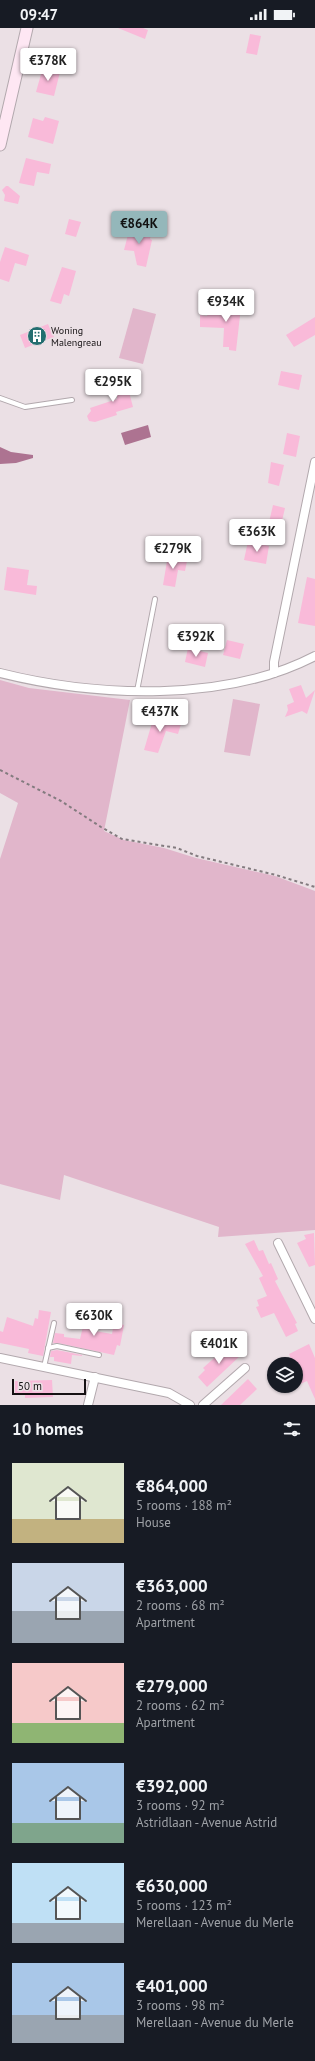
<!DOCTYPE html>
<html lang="en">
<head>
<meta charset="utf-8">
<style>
	:root { --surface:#171b24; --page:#20242c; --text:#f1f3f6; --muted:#9ea1a6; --accent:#94b7ba }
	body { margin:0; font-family:"PT Sans",sans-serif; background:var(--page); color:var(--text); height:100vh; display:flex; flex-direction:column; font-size:15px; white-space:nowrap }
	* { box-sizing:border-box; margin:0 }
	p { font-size:13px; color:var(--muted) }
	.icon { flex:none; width:22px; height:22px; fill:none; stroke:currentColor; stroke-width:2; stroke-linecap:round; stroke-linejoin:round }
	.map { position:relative; height:1377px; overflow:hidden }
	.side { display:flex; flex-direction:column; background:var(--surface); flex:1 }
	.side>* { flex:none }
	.fabs { position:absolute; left:267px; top:1329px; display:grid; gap:8px }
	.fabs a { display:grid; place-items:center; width:36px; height:36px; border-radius:50%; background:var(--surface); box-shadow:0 1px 3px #0004; font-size:20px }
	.scale { position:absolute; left:12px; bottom:10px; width:74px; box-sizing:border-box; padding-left:4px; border:2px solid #151113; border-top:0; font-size:11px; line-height:14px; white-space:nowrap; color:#151113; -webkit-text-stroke:3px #ebe0e5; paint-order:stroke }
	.price { position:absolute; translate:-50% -34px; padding:0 9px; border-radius:4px; background:#fff; color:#222; font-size:13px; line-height:26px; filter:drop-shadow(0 1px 2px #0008) }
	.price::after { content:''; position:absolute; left:50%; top:24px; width:12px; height:9px; margin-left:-6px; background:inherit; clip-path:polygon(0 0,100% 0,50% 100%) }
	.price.selected { background:var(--accent); color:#111 }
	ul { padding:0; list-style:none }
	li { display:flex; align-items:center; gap:12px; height:100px; padding:0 12px }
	li span { display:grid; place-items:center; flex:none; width:112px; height:80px; border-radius:0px; color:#555 }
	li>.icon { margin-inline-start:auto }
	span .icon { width:48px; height:48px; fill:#fffc; stroke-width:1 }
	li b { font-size:17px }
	h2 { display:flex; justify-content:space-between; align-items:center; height:48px; padding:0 12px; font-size:17px }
	.status { display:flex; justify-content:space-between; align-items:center; height:28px; padding:0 20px; background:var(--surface); direction:ltr }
	.status svg { height:11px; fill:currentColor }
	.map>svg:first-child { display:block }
	.green { fill:#e1b6cb }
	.water { fill:#ad7391 }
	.building { fill:#f9bad9 }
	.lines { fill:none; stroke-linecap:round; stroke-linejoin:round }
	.lane-casing { stroke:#b2a8ad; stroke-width:6 }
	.street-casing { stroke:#b2a8ad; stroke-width:10 }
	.secondary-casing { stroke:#b2a8ad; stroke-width:13 }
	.path { stroke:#837b7f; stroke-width:2; stroke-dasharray:3 3; stroke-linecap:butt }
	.lane { stroke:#fff; stroke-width:4 }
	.street { stroke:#fff; stroke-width:8 }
	.secondary { stroke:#fee7f3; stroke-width:11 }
	.labels { text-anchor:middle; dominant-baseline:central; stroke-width:3; stroke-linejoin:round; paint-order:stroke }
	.poi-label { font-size:10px; fill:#151113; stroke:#ebe0e5; text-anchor:start }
</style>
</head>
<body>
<div class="status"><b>09:47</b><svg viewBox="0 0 49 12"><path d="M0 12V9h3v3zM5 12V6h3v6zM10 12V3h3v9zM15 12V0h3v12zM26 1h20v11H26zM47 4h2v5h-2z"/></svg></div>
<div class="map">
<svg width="315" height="1377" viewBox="0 0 315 1377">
	<rect width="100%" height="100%" fill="#ebe0e5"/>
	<!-- green -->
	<g class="green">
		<path d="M133 280 156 286 143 336 119 330Z"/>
		<path d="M0 652 29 660 130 672 104 803 124 812 164 820 196 830 275 848 315 863V1202L218 1209 219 1199 64 1147 60 1172 0 1156V831L18 775 0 765Z"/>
		<path d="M233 671 260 676 250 728 224 724Z"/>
	</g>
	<!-- water -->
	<g class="water">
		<path d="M148 397 151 409 125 417 121 405Z"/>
		<path d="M0 419 11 424 33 427V430L16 435 0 436Z"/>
	</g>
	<!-- building -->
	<g class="building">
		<path d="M118 0H143L148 2 145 11Z"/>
		<path d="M250 6 261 8 257 27 246 25Z"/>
		<path d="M43 39 60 44 54 68 36 64Z"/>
		<path d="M45 89 59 93 53 116 28 109 33 90 43 93Z"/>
		<path d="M26 130 51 136 49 146 37 144 34 158 19 155Z"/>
		<path d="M6 158H8L20 168 18 176 4 173 5 167 2 162Z"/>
		<path d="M69 191 81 194 76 209 65 206Z"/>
		<path d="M130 199 148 203 147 206 151 207 150 211 152 212 146 239 137 237 134 223 124 222Z"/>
		<path d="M5 219 29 227 26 238 15 235 9 254 0 251V234Z"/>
		<path d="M62 239 76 243 69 268 64 266 61 276 50 273Z"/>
		<path d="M227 270 238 271V279H241L236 323 229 322V319H223L224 300 200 299V287L207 288 208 285 226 286Z"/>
		<path d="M315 289V307L294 319 286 307Z"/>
		<path d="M48 296 54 309 25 320 20 307Z"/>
		<path d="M281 343 302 347 299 362 278 357Z"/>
		<path d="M117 348H128V360L133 379 116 384 117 387 95 394 89 393 87 388 91 383 90 380 117 371Z"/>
		<path d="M287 405 300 408 296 429 283 426Z"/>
		<path d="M271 434 284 437 279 458 268 455Z"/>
		<path d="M273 477 285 480 279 506 267 503Z"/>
		<path d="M248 513 269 518 266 536 244 532Z"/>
		<path d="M168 527 181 530V532L187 533 185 543 178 542 175 559 163 557Z"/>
		<path d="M7 539 29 542 27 557 37 558 36 567 4 562Z"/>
		<path d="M307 549 315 551V598L298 595Z"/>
		<path d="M227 612 244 616 240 631 223 627Z"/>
		<path d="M188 620 208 625 205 639 185 634Z"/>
		<path d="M301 657 306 670 315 662 307 686 302 683 285 689 288 682 287 677 294 674 289 661Z"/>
		<path d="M154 688 181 696 178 706 166 703 158 725 144 722Z"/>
		<path d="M314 1205 315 1237 309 1239 297 1215 306 1211 304 1207Z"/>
		<path d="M254 1212 259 1223 263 1222 269 1236 271 1235 278 1251 275 1253 297 1295 295 1296 298 1303 286 1309 274 1285 261 1290 256 1279 259 1278 257 1272 267 1268 259 1250 263 1248 245 1216Z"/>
		<path d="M39 1282 51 1284 43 1328 28 1325 29 1321 0 1315V1303L3 1304 7 1289 33 1298 35 1290 38 1291Z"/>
		<path d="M88 1285 98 1286 95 1303 112 1306 114 1294 124 1297 120 1318 117 1317 114 1327 58 1315H53L55 1305 64 1306V1309L80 1311 86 1286Z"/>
		<path d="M230 1316 241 1327 207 1359 198 1349 205 1342 203 1340Z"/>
		<path d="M309 1316 315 1330V1371L307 1353 296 1358V1336H293L289 1326Z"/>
		<path d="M57 1322 82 1327V1328L72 1327 71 1336 54 1333V1329H50L51 1323Z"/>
		<path d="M248 1351 257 1361 240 1377H221Z"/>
		<path d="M52 1352 53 1369 25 1370V1365L15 1366V1353Z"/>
	</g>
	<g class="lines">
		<defs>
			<g id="lane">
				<path d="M0 370 25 379 72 372"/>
				<path d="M137 663 155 571"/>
				<path d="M48 1320 57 1318 99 1327"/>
				<path d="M44 1339 54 1295"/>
			</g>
			<g id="street">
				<path d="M0 645C96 669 225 675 315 628"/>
				<path d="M274 645V634L315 434"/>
				<path d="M278 1215 315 1291"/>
				<path d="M0 1330 169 1365 190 1377"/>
				<path d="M88 1377 95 1349"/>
				<path d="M203 1377 245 1340"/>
			</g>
			<path id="secondary" d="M0 117 27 0"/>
		</defs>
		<!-- lane casing -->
		<use href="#lane" class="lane-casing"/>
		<!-- street casing -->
		<use href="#street" class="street-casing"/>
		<!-- secondary casing -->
		<use href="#secondary" class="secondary-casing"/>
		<!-- path -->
		<path class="path" d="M0 742 61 773 101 799 122 811 177 820 197 828 276 847 315 859"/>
		<!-- lane -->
		<use href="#lane" class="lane"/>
		<!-- street -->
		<use href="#street" class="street"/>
		<!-- secondary -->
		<use href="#secondary" class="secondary"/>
	</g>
	<!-- icons -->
	<defs>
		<symbol id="building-disc" viewBox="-11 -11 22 22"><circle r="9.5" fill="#236e70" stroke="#ebe0e5"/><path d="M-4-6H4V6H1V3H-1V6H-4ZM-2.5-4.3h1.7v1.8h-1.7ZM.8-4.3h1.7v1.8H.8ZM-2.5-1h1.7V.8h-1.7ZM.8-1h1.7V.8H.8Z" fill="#fff"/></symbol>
	</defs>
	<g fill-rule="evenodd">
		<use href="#building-disc" x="26" y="297" width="22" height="22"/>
	</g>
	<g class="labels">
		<!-- poi labels -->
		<g class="poi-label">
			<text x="51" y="302">Woning<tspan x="51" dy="12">Malengreau</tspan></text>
		</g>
	</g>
</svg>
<div class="fabs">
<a><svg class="icon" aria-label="layers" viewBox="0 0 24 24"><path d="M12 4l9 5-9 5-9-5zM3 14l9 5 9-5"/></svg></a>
</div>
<div class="scale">50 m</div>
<b class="price" style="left:48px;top:54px">€378K</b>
<b class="price selected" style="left:139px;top:217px">€864K</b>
<b class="price" style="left:226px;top:295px">€934K</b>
<b class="price" style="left:113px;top:375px">€295K</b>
<b class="price" style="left:257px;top:525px">€363K</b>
<b class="price" style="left:173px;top:542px">€279K</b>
<b class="price" style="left:196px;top:630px">€392K</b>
<b class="price" style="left:160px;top:705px">€437K</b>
<b class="price" style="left:94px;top:1309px">€630K</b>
<b class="price" style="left:219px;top:1337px">€401K</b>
</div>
<section class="side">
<h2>10 homes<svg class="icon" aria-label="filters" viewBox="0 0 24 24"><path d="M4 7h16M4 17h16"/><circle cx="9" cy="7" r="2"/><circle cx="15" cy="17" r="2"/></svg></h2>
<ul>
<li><span style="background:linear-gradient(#dfe7d0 70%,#c2b280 0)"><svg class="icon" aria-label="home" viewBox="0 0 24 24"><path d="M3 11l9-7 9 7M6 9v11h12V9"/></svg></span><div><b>€864,000</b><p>5 rooms · 188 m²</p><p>House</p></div></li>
<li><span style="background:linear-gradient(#c9d6e8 60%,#9aa5b1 0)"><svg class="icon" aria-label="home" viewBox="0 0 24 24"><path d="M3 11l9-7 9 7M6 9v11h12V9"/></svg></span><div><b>€363,000</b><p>2 rooms · 68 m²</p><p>Apartment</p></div></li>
<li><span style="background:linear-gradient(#f6c9c9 75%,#8fb573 0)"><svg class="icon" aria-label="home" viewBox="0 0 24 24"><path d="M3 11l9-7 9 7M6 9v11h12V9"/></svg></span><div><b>€279,000</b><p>2 rooms · 62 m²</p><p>Apartment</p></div></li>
<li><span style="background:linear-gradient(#a9c7e8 75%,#7fa58c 0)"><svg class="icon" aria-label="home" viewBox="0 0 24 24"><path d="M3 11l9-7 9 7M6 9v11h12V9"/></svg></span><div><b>€392,000</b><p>3 rooms · 92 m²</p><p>Astridlaan - Avenue Astrid</p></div></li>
<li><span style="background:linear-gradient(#bfe0f5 75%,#9aa5b1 0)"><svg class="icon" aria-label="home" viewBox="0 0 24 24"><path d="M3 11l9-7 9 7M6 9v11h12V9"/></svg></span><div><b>€630,000</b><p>5 rooms · 123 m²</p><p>Merellaan - Avenue du Merle</p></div></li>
<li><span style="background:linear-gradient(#a9c7e8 65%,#9aa5b1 0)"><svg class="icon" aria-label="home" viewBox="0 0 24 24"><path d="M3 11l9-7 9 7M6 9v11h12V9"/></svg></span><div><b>€401,000</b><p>3 rooms · 98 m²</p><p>Merellaan - Avenue du Merle</p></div></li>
</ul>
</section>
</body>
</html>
